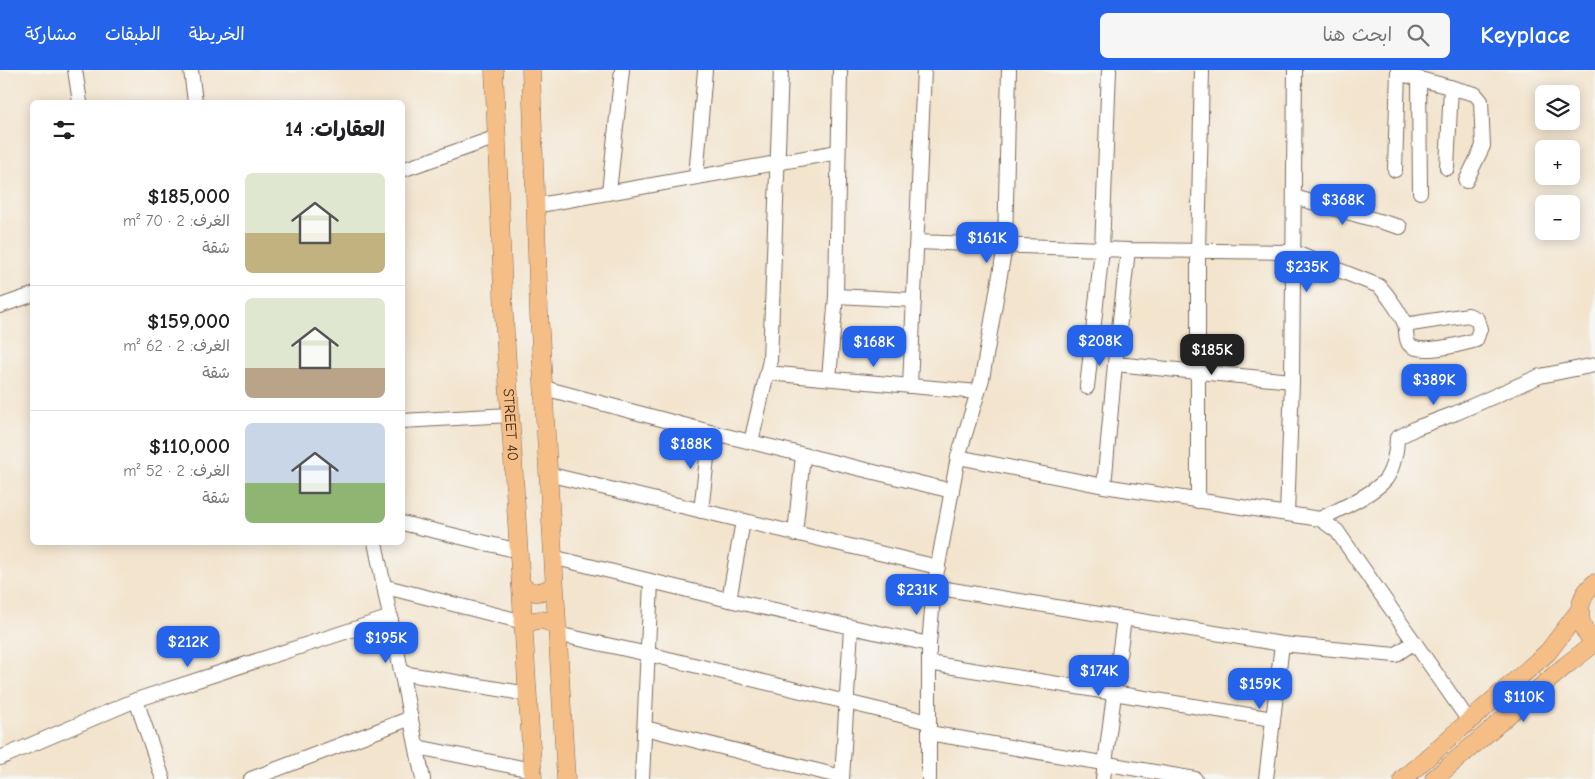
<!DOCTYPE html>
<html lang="ar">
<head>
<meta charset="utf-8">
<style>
	:root { --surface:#fff; --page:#f6f6f6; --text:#202124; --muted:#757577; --line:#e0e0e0; --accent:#2563eb }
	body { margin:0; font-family:"Comic Neue","Playpen Sans Arabic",sans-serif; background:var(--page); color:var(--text); direction:rtl; height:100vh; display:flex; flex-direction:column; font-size:19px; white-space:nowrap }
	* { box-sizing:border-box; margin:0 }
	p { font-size:16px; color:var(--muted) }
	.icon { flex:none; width:28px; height:28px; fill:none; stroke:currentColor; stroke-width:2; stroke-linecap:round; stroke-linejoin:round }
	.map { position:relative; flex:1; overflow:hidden; direction:ltr }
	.side { position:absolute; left:30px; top:30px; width:375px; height:445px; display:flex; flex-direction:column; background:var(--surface); border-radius:8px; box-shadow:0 2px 12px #0003; direction:rtl }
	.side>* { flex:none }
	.controls { position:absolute; left:1535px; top:15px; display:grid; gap:10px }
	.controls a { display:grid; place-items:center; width:45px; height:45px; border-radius:8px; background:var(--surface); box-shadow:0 2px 12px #0003; font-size:25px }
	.price { position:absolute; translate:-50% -42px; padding:0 11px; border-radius:10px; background:var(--accent); color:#fff; font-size:16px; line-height:32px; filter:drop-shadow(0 1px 2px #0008) }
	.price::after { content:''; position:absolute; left:50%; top:30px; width:15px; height:11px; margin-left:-8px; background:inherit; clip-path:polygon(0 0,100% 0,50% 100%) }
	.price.current { background:#222; color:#fff }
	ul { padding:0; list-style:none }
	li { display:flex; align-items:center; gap:15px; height:125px; padding:0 20px }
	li+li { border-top:1px solid var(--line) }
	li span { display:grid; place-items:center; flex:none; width:140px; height:100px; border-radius:8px; color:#555 }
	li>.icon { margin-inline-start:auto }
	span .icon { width:60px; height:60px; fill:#fffc; stroke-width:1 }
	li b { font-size:21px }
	h2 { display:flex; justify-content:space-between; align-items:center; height:60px; padding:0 20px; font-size:21px }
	header { display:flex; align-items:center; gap:30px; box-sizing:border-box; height:70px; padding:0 25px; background:var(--accent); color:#fff }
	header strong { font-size:24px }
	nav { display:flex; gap:28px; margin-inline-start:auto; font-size:18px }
	.search { width:350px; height:45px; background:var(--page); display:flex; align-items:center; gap:12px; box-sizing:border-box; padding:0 18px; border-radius:8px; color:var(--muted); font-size:19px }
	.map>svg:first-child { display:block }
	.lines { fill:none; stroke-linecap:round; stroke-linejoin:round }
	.minor-casing { stroke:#7b6b5c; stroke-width:16 }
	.major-casing { stroke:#7b6b5c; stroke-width:19 }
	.minor { stroke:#fff; stroke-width:14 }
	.major { stroke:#f6be87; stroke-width:18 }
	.labels { text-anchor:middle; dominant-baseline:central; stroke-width:5; stroke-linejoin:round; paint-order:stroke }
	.street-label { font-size:15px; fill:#3b2a1e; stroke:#f6f6f2 }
</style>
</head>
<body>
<header>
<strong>Keyplace</strong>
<div class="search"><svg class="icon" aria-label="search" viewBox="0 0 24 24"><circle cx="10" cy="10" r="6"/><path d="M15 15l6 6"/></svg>ابحث هنا</div>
<nav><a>الخريطة</a><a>الطبقات</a><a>مشاركة</a></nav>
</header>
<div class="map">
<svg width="1595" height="709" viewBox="0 0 1595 709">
	<rect width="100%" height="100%" fill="#f6f6f2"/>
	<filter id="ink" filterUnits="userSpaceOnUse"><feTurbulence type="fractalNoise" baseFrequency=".02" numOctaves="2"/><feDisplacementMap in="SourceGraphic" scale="10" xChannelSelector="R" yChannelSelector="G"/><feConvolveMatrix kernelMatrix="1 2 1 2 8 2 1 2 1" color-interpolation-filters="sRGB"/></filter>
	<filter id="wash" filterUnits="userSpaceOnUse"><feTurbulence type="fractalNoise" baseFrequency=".0096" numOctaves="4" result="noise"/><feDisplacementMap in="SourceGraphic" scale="20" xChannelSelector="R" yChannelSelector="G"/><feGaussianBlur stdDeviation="1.12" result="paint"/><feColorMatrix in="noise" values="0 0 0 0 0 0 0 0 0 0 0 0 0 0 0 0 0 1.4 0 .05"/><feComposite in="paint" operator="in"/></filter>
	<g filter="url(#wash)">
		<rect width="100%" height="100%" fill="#f3e4ce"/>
	</g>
	<g filter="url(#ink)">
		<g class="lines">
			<defs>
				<g id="minor">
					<path d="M75 0 80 32"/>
					<path d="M191 0 195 32"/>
					<path d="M1398 3 1475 24 1481 31 1483 76 1466 111"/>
					<path d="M1419 9 1420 122"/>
					<path d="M1447 98 1451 17"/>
					<path d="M402 100 497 67"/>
					<path d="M1395 100 1398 0"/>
					<path d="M696 107 705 0"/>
					<path d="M609 122 622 0"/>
					<path d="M1294 127 1400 157"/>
					<path d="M534 136 838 82"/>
					<path d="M917 172 1128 180 1293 182 1379 216C1387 224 1402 245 1405 255 1407 261 1405 268 1409 274 1418 286 1462 274 1476 270L1480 259 1477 249 1468 245 1405 255"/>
					<path d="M836 226 914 230"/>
					<path d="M0 236 32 225"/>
					<path d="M1115 294 1292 311"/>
					<path d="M767 303 978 322"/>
					<path d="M829 308 836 226 840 0"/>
					<path d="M910 316 924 0"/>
					<path d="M1087 317 1102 179 1109 0"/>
					<path d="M544 318 710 362 952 421"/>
					<path d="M402 351 510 345"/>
					<path d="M751 372 770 290 781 0"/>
					<path d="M958 387 1104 416 1320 449 1337 461 1469 651"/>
					<path d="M547 404 938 497"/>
					<path d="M1104 416 1115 294 1128 180"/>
					<path d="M1198 431V182L1202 0"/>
					<path d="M701 441 710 362"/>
					<path d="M1287 444 1292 311 1295 0"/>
					<path d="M1320 449C1338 440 1374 424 1386 409 1393 399 1397 380 1397 368L1416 358 1456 343 1540 306 1595 295"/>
					<path d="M402 453 519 481"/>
					<path d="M795 464 803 385"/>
					<path d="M375 472 423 709"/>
					<path d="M552 487 729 530 929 574"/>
					<path d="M386 517 524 552"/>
					<path d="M934 517 1282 574 1395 585 1413 573"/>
					<path d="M729 530 743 451"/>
					<path d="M557 564 648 584 929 652"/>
					<path d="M929 593 1273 649"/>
					<path d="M402 603 528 624"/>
					<path d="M136 630 163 709"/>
					<path d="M645 658 842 707"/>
					<path d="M929 663 1195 709"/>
					<path d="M417 677 532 700"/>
					<path d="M0 688 136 630 391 547"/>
					<path d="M251 709 411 648"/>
					<path d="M642 709 651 512"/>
					<path d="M842 709 851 558"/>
					<path d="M929 709V574L934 517 958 387 982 309 1005 176 1009 0"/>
					<path d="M1103 709 1124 548"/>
					<path d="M1266 709 1282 574"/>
				</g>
				<g id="major">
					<path id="s1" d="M494 0 504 246 533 709"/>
					<path d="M531 0 539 244 566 709"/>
					<path d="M1595 513C1575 529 1575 556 1595 572"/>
					<path d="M521 514C531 526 542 523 553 516"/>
					<path d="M524 556C536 548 544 548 556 556"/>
					<path d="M1403 709 1548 582 1579 541"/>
					<path d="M1434 709 1565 596 1595 573"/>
				</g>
			</defs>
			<!-- minor casing -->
			<use href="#minor" class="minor-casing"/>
			<!-- major casing -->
			<use href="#major" class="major-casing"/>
			<!-- minor -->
			<use href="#minor" class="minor"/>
			<!-- major -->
			<use href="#major" class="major"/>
		</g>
	</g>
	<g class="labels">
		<!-- street labels -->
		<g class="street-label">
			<text stroke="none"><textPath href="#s1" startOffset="355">STREET 40</textPath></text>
		</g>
	</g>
</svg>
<div class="controls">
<a><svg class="icon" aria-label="layers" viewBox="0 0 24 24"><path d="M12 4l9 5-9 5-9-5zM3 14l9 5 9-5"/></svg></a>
<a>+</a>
<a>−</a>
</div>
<b class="price" style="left:1343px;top:156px">$368K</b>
<b class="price" style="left:987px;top:194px">$161K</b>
<b class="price" style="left:1307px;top:223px">$235K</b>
<b class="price" style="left:1100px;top:297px">$208K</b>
<b class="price" style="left:874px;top:298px">$168K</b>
<b class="price current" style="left:1212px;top:306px">$185K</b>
<b class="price" style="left:1434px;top:336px">$389K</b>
<b class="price" style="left:691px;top:400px">$188K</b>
<b class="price" style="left:917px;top:546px">$231K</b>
<b class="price" style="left:386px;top:594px">$195K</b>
<b class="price" style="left:188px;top:598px">$212K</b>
<b class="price" style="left:1099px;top:627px">$174K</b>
<b class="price" style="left:1260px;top:640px">$159K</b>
<b class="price" style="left:1524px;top:653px">$110K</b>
<section class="side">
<h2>العقارات: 14<svg class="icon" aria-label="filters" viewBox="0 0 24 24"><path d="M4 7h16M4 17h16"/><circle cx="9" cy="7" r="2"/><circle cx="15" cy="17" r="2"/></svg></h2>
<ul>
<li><span style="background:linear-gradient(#dfe7d0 60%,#c2b280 0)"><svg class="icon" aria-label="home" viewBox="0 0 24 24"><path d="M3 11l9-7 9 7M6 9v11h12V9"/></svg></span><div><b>$185,000</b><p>الغرف: 2 · 70 m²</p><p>شقة</p></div></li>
<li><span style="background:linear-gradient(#dfe7d0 70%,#b9a48a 0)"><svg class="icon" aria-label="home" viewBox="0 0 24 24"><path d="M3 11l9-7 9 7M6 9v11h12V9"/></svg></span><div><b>$159,000</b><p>الغرف: 2 · 62 m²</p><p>شقة</p></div></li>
<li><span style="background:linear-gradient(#c9d6e8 60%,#8fb573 0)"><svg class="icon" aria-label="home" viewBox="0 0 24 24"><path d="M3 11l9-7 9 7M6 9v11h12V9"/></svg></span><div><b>$110,000</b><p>الغرف: 2 · 52 m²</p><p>شقة</p></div></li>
</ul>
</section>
</div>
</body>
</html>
